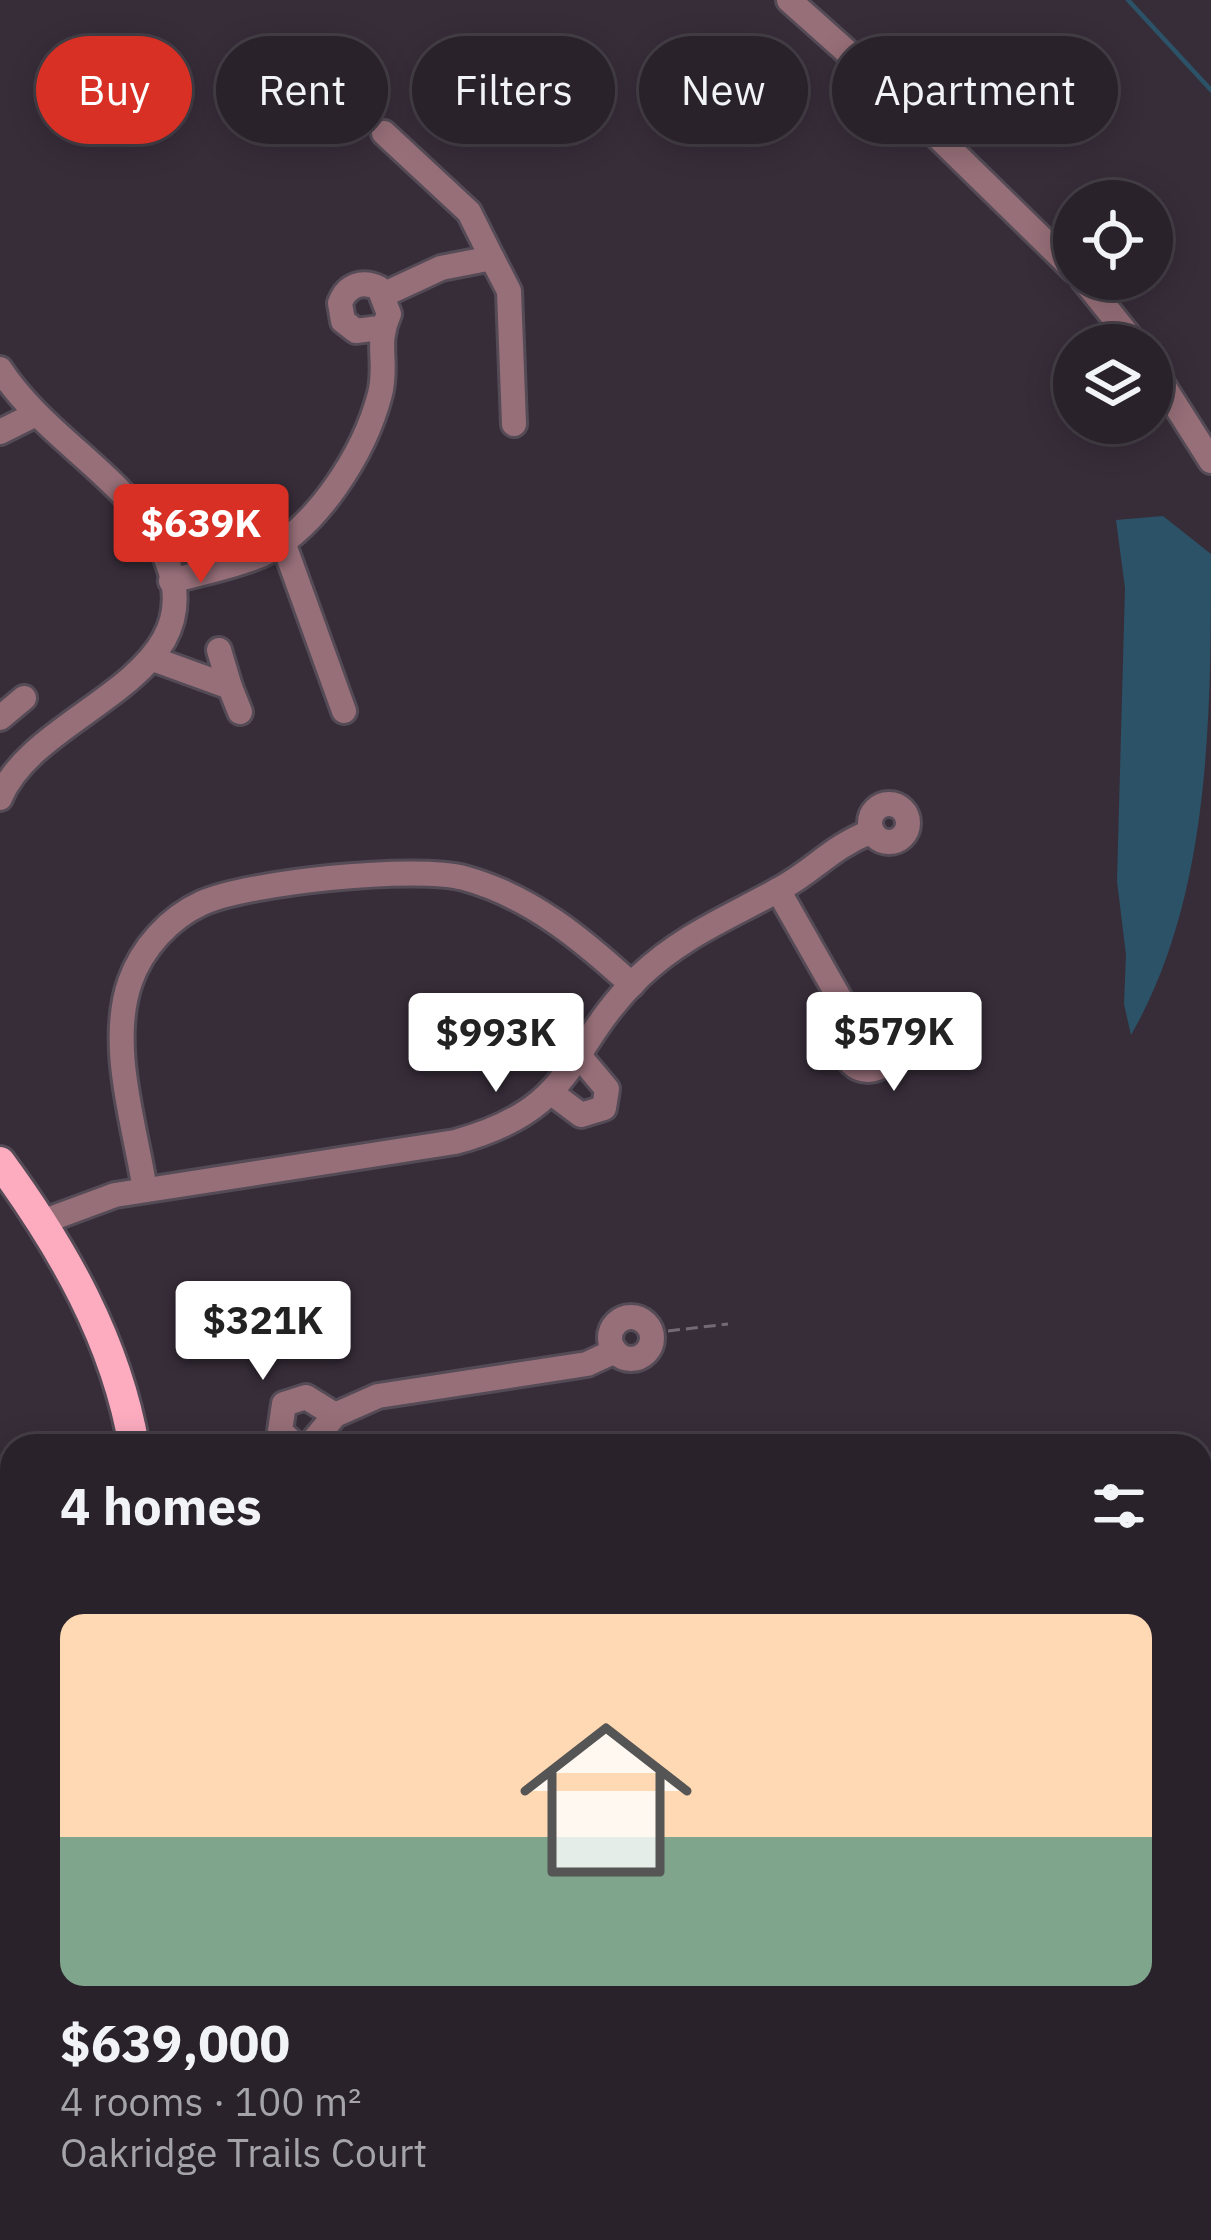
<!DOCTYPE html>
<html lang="en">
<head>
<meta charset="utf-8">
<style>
	:root { --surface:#29222b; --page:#312a33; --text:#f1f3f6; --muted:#a5a4a9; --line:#453f47; --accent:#d93025 }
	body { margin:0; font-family:"IBM Plex Sans",sans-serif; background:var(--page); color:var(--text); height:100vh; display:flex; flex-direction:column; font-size:45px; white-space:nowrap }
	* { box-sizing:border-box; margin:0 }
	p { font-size:39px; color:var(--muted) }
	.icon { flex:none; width:66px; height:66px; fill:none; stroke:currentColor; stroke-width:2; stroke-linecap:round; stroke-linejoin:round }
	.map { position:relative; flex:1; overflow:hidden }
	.details { position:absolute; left:0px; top:1434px; width:1212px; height:807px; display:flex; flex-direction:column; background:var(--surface); border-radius:36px 36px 0 0; box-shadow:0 6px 30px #0003,0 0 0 3px var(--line) }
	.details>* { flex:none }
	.hud { position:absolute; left:36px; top:36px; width:1140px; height:108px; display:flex; gap:24px }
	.fabs { position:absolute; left:1053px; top:180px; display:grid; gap:24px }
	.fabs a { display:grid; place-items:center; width:120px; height:120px; border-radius:50%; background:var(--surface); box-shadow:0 6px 30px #0003,0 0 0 3px var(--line); font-size:60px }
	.price { position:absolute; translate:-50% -102px; padding:0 27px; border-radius:12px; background:#fff; color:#222; font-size:39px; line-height:78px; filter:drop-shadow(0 3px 6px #0008) }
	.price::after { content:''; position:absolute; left:50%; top:72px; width:36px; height:27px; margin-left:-18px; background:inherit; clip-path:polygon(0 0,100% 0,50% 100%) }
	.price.current { background:var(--accent); color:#fff }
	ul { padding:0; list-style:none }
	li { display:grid; align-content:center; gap:24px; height:636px; padding:0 60px }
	li span { display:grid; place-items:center; height:372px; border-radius:24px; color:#555 }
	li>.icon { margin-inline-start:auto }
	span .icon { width:216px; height:216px; fill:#fffc; stroke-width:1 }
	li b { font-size:51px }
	h2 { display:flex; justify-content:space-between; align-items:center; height:144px; padding:0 60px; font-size:51px }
	.tag { padding:0 42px; border-radius:54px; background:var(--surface); box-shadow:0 6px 30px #0003,0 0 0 3px var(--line); font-size:42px; line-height:108px }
	.tag.current { background:var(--accent); color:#fff }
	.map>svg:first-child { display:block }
	.green { fill:#31422f }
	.water { fill:#2c5267 }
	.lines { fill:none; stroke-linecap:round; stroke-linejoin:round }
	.stream { stroke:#2c5267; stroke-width:4.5 }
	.minor-casing { stroke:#544b56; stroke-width:30 }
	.major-casing { stroke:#544b56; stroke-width:36 }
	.path { stroke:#736a75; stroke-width:3; stroke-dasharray:12 6; stroke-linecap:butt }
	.minor { stroke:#976f79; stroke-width:24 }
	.major { stroke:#fdacc0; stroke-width:30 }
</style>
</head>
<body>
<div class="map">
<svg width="1211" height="2240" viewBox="0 0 1211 2240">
	<rect width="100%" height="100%" fill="#372d39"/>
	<!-- green -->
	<path class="green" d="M12 1743V1911L0 1913V1745Z"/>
	<!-- water -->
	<path class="water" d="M1163 516 1211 554C1211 716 1211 896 1131 1035L1124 1004 1126 955 1117 881 1125 588 1116 520Z"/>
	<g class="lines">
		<!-- stream -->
		<g class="stream">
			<path d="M1128 0 1211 90"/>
			<path d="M0 1786 4 1787"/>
		</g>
		<defs>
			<g id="minor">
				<path d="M789 0 892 92 1074 270"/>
				<path d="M384 133 469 212 492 258 441 268 385 294"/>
				<path d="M492 258 509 291 514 424"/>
				<path d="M1083 279 1136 345"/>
				<path d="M1152 368 1211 461"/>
				<path d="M0 369C41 432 113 470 150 528 245 677 39 702 0 798"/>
				<path d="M0 432 34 415"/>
				<path d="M283 542 344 711"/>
				<path d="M171 581C200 573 233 567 261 555 317 529 365 452 380 394 388 362 375 344 389 314L379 288C362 280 347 285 340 303L343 321 356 331 379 328"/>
				<path d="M219 650 230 687"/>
				<path d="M153 659 230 687 240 712"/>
				<path d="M0 718 24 698"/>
				<circle cx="889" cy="823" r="19"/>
				<path d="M778 890 856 1027"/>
				<circle cx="868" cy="1047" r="23"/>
				<path d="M553 1094 581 1115 604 1108 607 1089 581 1058"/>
				<path d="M145 1190C135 1126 108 1045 130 982 142 948 169 918 202 903 249 882 415 865 464 878 530 896 582 939 632 985"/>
				<path d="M42 1222 115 1195 455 1142C580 1108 563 1050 640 976 683 935 730 917 780 889 815 870 830 848 872 831"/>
				<circle cx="631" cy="1338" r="21"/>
				<path d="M296 1446 280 1431 284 1404 306 1397 335 1415"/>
				<path d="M309 1446 335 1415 378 1396 587 1364 615 1351"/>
				<path d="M0 1842 12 1832"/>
				<path d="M1200 1869 1211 1867"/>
				<path d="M0 2076 12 2078"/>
				<path d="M1200 2117 1211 2115"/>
				<path d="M114 2229 116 2240"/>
				<path d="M450 2229 454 2240"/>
				<path d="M409 2240 413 2229"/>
			</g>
			<g id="major">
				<path d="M0 1162C63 1248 116 1341 134 1446"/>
				<path d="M264 2229 266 2240"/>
			</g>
		</defs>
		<!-- minor casing -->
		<use href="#minor" class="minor-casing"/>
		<!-- major casing -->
		<use href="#major" class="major-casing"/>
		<!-- path -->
		<path class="path" d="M668 1331 728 1324"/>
		<!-- minor -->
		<use href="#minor" class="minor"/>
		<!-- major -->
		<use href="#major" class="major"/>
	</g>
</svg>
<div class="fabs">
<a><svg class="icon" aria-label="locate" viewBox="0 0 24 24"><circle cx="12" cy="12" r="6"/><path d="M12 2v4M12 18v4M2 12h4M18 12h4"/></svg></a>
<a><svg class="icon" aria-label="layers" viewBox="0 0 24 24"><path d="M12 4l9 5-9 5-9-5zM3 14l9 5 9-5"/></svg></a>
</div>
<b class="price current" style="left:201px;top:586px">$639K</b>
<b class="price" style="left:894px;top:1094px">$579K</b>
<b class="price" style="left:496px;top:1095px">$993K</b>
<b class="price" style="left:263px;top:1383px">$321K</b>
<div class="hud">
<a class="tag current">Buy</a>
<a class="tag">Rent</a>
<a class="tag">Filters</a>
<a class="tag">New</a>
<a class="tag">Apartment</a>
</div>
<section class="details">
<h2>4 homes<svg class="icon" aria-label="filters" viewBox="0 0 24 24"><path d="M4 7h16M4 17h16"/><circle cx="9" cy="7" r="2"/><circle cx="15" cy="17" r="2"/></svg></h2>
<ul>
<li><span style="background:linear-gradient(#ffd9b3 60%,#7fa58c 0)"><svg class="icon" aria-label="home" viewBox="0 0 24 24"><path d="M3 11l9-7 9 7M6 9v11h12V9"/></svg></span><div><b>$639,000</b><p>4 rooms · 100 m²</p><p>Oakridge Trails Court</p></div></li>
</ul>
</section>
</div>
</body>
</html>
